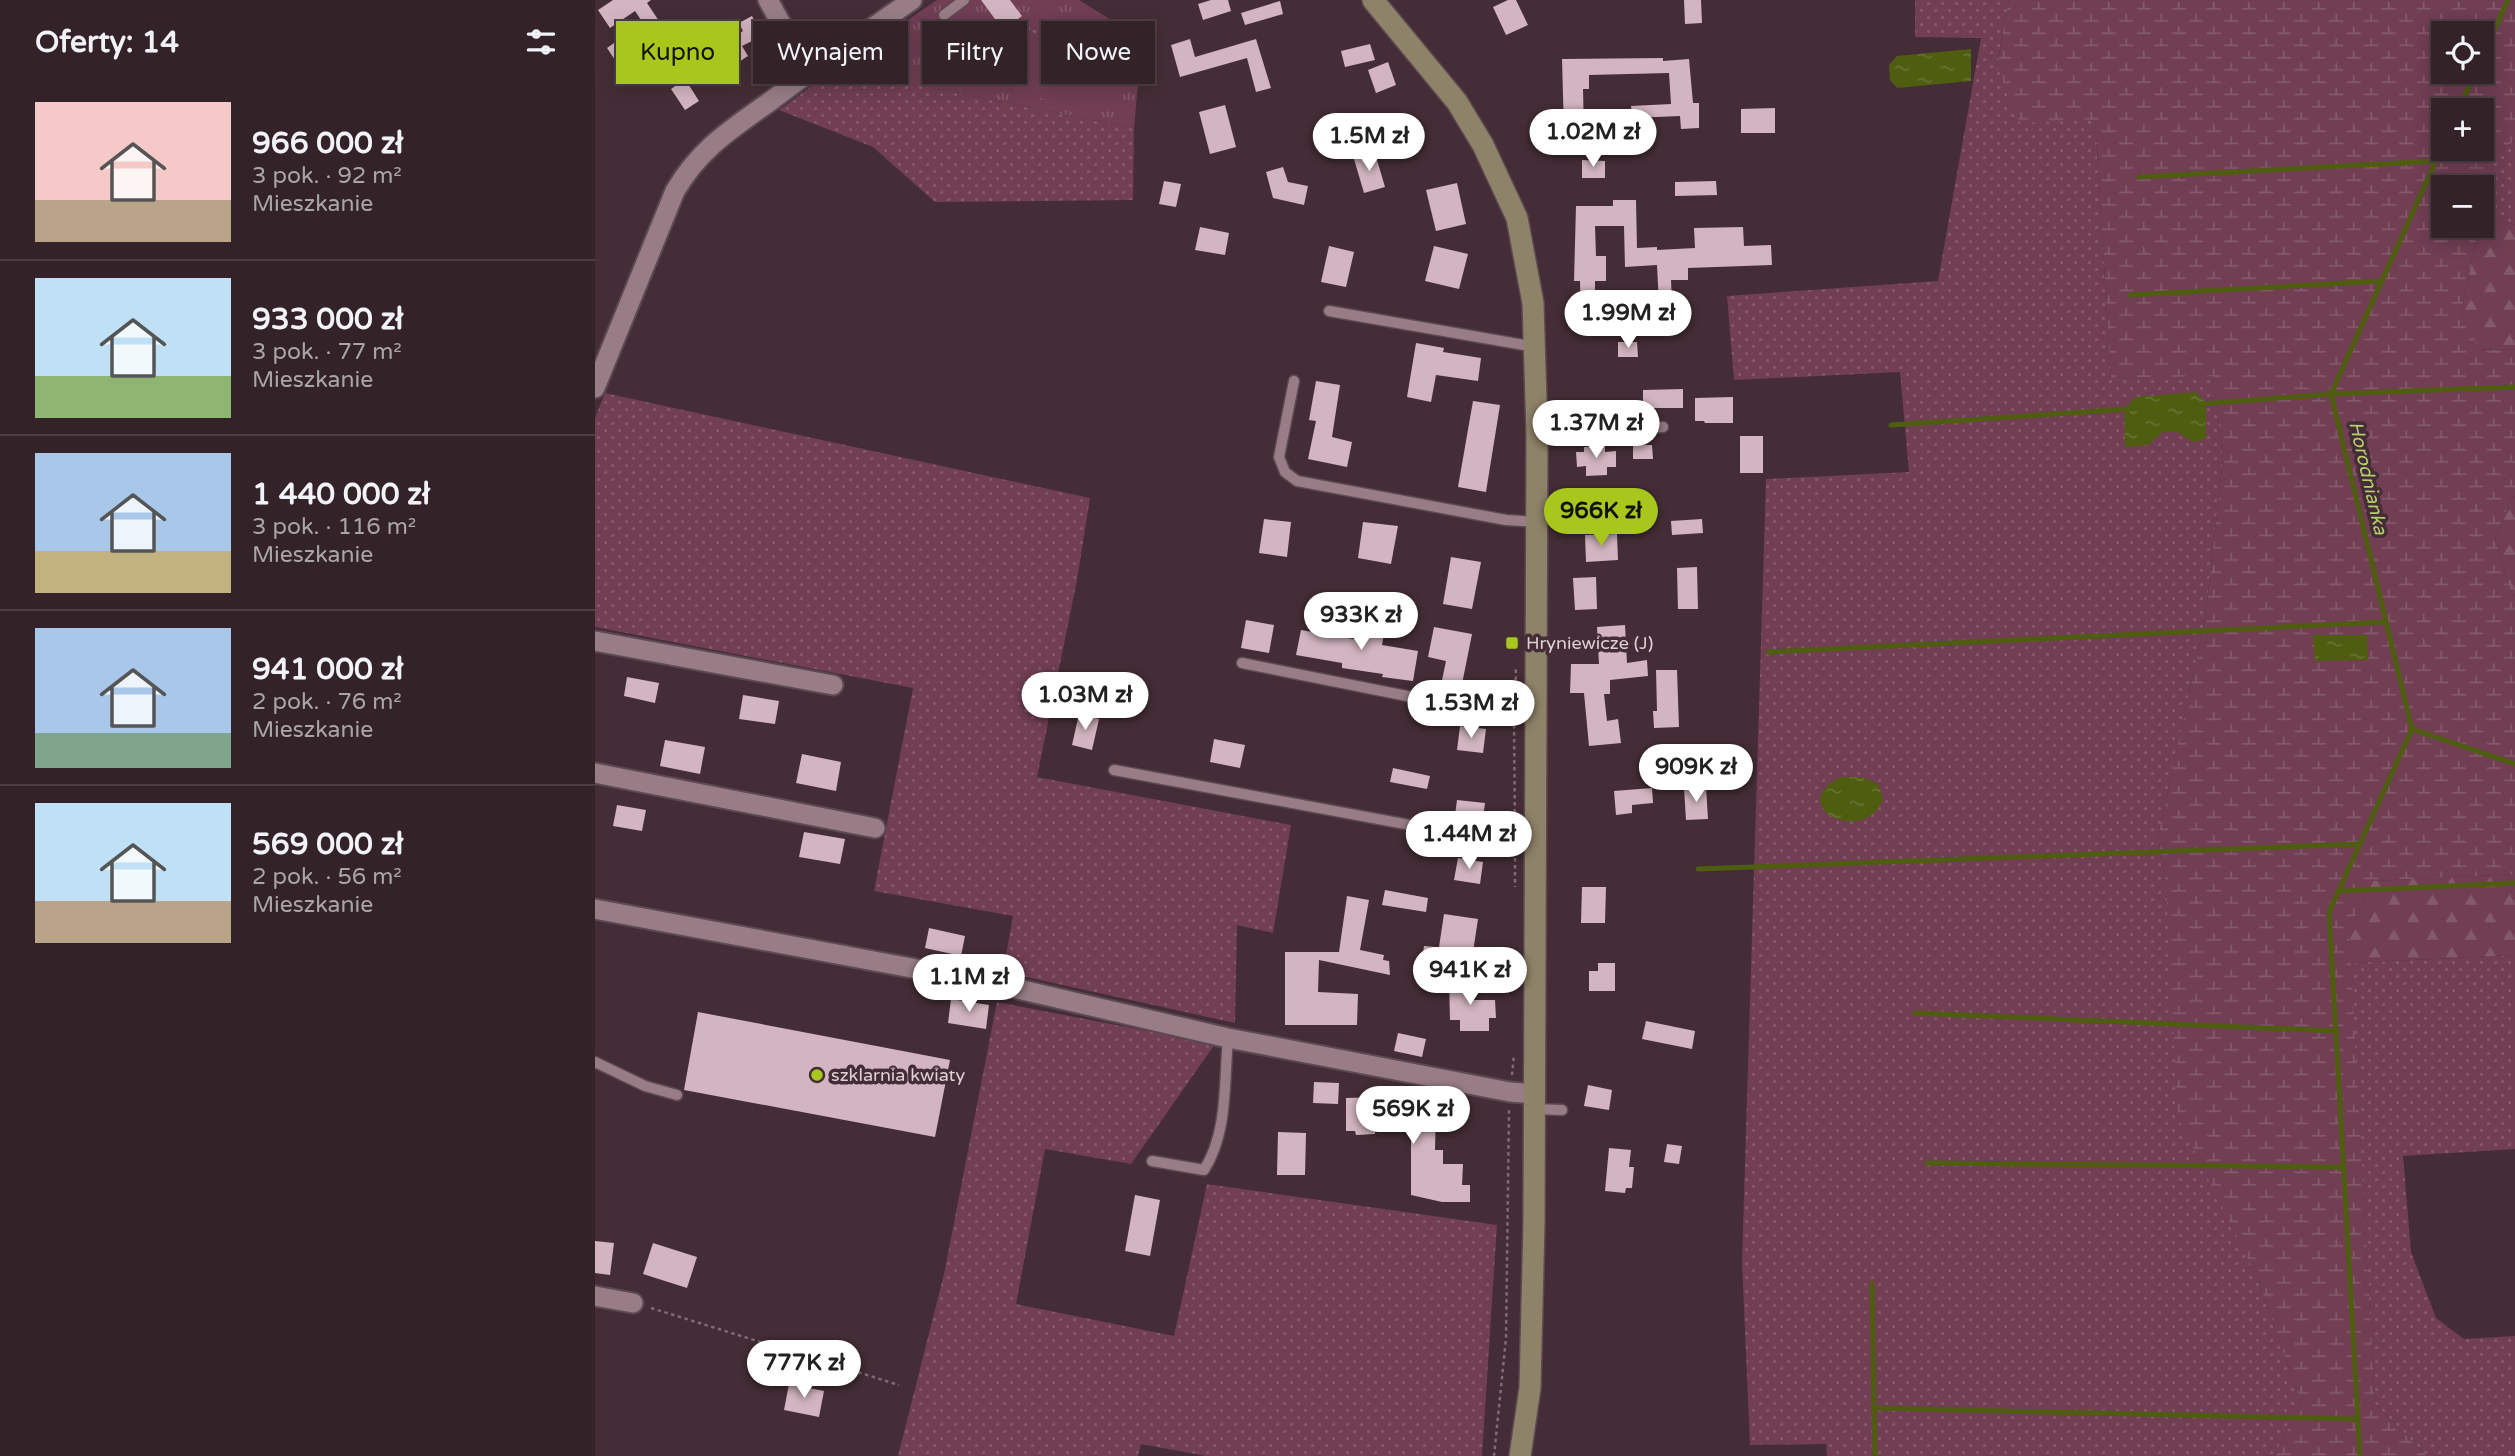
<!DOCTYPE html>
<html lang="pl">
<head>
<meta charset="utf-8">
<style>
	:root { --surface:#332228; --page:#3e2f34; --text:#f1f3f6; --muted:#a9a4a8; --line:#4e3f45; --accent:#a8c71c }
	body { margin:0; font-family:"Varela Round",sans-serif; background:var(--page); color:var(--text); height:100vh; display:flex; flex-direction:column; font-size:26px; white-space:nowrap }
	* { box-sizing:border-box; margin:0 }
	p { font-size:23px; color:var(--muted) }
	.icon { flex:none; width:38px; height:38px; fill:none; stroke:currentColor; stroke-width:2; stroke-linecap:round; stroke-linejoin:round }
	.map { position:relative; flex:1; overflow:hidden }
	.details { display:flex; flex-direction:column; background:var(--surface); width:595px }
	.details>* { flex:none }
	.banner { position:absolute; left:21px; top:21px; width:665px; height:63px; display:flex; gap:14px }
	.buttons { position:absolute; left:1836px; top:21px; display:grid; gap:14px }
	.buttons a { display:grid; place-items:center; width:63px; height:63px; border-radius:0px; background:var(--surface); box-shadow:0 4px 18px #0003,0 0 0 2px var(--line); font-size:35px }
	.price { position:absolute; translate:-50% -60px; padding:0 16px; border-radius:24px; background:#fff; color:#222; font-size:23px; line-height:46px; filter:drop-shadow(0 2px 4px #0008) }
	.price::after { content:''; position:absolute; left:50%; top:42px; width:21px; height:16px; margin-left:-10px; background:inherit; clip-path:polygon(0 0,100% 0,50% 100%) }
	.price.on { background:var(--accent); color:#111 }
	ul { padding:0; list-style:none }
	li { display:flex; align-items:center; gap:21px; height:175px; padding:0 35px }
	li+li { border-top:2px solid var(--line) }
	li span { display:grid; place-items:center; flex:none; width:196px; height:140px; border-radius:0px; color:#555 }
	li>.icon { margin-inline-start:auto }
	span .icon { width:84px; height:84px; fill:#fffc; stroke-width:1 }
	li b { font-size:30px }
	h2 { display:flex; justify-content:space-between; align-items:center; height:84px; padding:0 35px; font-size:30px }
	.pill { padding:0 24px; border-radius:0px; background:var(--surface); box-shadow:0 4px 18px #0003,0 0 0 2px var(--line); font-size:24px; line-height:63px }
	.pill.on { background:var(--accent); color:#111 }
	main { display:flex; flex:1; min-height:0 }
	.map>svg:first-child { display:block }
	.grass { fill:url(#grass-dots) }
	.forest { fill:url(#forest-firs) }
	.wetland { fill:url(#wetland-marsh); fill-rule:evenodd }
	.park { fill:url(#park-tufts) }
	.pitch { fill:#713e54 }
	.water { fill:url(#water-ripples) }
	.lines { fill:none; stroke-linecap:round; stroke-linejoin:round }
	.stream { stroke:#4e5d10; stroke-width:5 }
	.building { fill:#d2b5c0 }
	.lane-casing { stroke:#5d4952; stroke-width:13 }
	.street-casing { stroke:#5d4952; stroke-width:23 }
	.secondary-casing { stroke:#5d4952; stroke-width:24 }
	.path { stroke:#806c74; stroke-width:2.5; stroke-dasharray:3.5 3.5; stroke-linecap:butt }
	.lane { stroke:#987d87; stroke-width:10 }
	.street { stroke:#987d87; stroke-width:19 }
	.secondary { stroke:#8e8268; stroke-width:21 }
	.poi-dot { fill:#a8c71c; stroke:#442d36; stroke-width:2.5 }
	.labels { text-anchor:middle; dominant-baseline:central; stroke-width:7; stroke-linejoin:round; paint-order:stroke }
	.poi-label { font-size:18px; fill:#dfd0d6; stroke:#442d36; text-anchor:start }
	.water-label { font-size:19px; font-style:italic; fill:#b6ce6b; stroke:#442d36 }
</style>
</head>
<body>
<main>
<section class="details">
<h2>Oferty: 14<svg class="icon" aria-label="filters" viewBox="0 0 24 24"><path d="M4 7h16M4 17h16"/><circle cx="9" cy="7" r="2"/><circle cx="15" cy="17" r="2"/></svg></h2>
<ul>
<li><span style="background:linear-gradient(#f6c9c9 70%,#b9a48a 0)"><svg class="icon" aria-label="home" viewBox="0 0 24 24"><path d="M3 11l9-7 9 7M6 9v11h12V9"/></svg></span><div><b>966 000 zł</b><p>3 pok. · 92 m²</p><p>Mieszkanie</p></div></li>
<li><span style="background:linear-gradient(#bfe0f5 70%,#8fb573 0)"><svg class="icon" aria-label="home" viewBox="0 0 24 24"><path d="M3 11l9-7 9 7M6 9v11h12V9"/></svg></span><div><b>933 000 zł</b><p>3 pok. · 77 m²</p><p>Mieszkanie</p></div></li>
<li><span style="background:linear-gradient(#a9c7e8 70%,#c2b280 0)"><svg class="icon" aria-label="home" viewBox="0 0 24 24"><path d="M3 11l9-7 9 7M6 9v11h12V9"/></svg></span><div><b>1 440 000 zł</b><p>3 pok. · 116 m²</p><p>Mieszkanie</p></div></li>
<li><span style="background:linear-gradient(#a9c7e8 75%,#7fa58c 0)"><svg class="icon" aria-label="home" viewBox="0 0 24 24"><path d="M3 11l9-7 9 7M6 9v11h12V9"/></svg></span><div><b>941 000 zł</b><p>2 pok. · 76 m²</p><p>Mieszkanie</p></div></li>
<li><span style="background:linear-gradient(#bfe0f5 70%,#b9a48a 0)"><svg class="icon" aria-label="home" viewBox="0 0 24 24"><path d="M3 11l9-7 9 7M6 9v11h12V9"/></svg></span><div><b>569 000 zł</b><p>2 pok. · 56 m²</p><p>Mieszkanie</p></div></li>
</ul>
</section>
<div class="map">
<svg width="1920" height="1456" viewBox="0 0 1920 1456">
	<defs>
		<pattern id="grass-dots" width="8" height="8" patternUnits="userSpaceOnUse" patternTransform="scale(1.75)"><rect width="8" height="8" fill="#713e54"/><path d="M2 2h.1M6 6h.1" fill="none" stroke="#85596c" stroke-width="1.8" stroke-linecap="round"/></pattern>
		<pattern id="forest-firs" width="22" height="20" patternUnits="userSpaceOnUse" patternTransform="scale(1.75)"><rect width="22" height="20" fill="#713e54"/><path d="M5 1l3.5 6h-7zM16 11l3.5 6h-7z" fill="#85596c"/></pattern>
		<pattern id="wetland-marsh" width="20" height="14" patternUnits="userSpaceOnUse" patternTransform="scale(1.75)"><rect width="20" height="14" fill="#713e54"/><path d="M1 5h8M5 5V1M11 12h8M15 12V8" fill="none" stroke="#85596c"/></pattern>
		<pattern id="park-tufts" width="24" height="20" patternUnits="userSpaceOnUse" patternTransform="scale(1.75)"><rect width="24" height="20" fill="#713e54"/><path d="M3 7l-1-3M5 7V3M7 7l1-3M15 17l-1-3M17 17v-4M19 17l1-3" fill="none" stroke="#85596c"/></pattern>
		<pattern id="water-ripples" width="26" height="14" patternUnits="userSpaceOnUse" patternTransform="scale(1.75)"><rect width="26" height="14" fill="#4e5d10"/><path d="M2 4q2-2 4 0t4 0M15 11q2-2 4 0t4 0" fill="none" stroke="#677332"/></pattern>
	</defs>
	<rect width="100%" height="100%" fill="#442d36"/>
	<!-- grass -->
	<g class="grass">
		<path d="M1320 0H1414L1402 65 1500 120 1516 378 1618 375 1628 459 1610 619 1563 836 1571 887 1662 1277 1706 1403 1679 1456H1232L1231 1444 1155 1445 1147 1262 1171 479 1314 472 1305 372 1139 380 1132 296 1343 281 1386 38 1320 37Z"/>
		<path d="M240 69 539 128 538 200 340 202 278 147 184 110Z"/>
		<path d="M1920 141V225L1887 214 1900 153Z"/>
		<path d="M10 393 495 498 482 580 442 777 696 825 678 933 642 925 640 1023 408 972 418 916 279 891 318 688 0 627V418Z"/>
		<path d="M1920 955V1149L1808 1156 1816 1252 1841 1318 1869 1339 1920 1336V1456H1832L1780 1404 1755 963Z"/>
		<path d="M402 1002 620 1044 536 1164 450 1149 421 1304 579 1336 612 1184 902 1225 887 1456H611L546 1444 543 1456H303L349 1274Z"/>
	</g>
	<!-- forest -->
	<g class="forest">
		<path d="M1887 214 1920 225V349L1883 350 1866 312 1884 226H1886Z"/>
		<path d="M1920 496V596L1916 592 1900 539 1916 500Z"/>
		<path d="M1920 874V955L1755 963 1754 930 1778 881Z"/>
	</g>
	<!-- wetland -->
	<path class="wetland" d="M1414 0H1920V141L1900 153 1887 214 1886 187H1848V226H1884L1866 312 1884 350 1920 349V496L1916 500 1900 539 1916 592 1920 596V874L1778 881 1754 930 1780 1404 1832 1456H1679L1706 1403 1662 1277 1583 1118 1571 887 1563 836 1610 619 1628 459 1618 376 1516 378 1500 120 1425 123 1402 66ZM1848 33H1886V72H1848ZM1848 110H1886V149H1848Z"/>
	<!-- park -->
	<path class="park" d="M342 0H484L547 39 539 128 240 69Z"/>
	<!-- pitch -->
	<path class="pitch" d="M404 36 527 61 516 112 394 88Z"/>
	<!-- water -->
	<g class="water">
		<path d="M1376 49V81L1302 88 1295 80 1294 65 1302 56Z"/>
		<path d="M1601 392 1611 403V439L1598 442 1582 432H1568L1553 445 1530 447 1529 410 1540 397Z"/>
		<path d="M1718 635H1772L1773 660 1720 661Z"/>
		<path d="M1246 777H1267L1283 784 1288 799C1272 843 1204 814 1232 786 1236 782 1242 779 1246 777Z"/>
	</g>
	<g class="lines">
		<!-- stream -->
		<g class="stream">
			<path d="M1886 59 1913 0"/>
			<path d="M1863 110 1881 72"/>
			<path d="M1848 145 1736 394 1817 729 1920 764"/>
			<path d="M1544 177 1841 161"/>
			<path d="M1535 295 1787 281"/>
			<path d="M1606 404 1736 394 1920 387"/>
			<path d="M1296 425 1534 409"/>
			<path d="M1173 652 1791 622"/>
			<path d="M1103 869 1765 844"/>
			<path d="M1744 891 1920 883"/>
			<path d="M1320 1013 1741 1031"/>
			<path d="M1332 1163 1749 1167"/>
			<path d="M1277 1284 1279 1408"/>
			<path d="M1280 1456 1279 1408 1763 1419"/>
			<path d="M1765 1456 1734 912 1817 729"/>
		</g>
	</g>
	<!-- building -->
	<g class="building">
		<path d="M18 0H56L52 3 76 39 64 47 40 11 15 28 3 10Z"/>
		<path d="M386 0H415L427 16 408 30Z"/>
		<path d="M616 0H633L636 11 608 20 603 4Z"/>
		<path d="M913 0H921L933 25 911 35 898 7Z"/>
		<path d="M1089 0H1106L1107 23 1090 24Z"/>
		<path d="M685 1 688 14 650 25 646 13Z"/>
		<path d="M157 16 167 36 147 46 153 56 130 71 116 51 148 31 144 23Z"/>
		<path d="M26 38 38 56 24 66 12 48Z"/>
		<path d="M595 39 600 57 661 39 676 88 661 92 652 58 585 77 576 45Z"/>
		<path d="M775 44 780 60 750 67 746 51Z"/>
		<path d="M1068 58V61L1094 59 1098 103H1104V128L1086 129 1085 116 1037 118 1036 106 1076 104 1074 73 994 75V89H988L989 132H969L967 59Z"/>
		<path d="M793 62 801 85 781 93 773 70Z"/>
		<path d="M90 79 104 101 90 110 76 89Z"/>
		<path d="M630 105 641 147 615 154 604 112Z"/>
		<path d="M1180 108V133H1146V109Z"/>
		<path d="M780 153 790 187 769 193 759 159Z"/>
		<path d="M987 160 1010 161V178H987Z"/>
		<path d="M688 167 693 182 713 186 709 205 678 198 671 172Z"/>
		<path d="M569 181 586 184 581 207 564 204Z"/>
		<path d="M1121 181 1122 195 1080 196V182Z"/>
		<path d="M862 183 871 224 841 231 831 190Z"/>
		<path d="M1018 200H1041L1042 248 1062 247V250L1100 248 1099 228 1148 227 1149 246 1176 245 1177 265 1093 268V280H1076L1077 303 1064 304 1062 265 1030 267 1029 226H1000L1001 256H1011V281H1000V321H986L985 281H979L981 206H1018Z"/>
		<path d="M605 227 634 233 630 255 600 250Z"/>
		<path d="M734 246 759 252 751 287 726 282Z"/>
		<path d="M839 246 873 254 864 289 830 281Z"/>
		<path d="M1023 342H1042L1043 357H1023Z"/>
		<path d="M821 343 849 348 848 352 886 358 883 381 841 375 836 402 812 397Z"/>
		<path d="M721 381 745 385 737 437 757 442 752 467 713 459 721 421 714 420Z"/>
		<path d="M1088 389V408H1048V390Z"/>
		<path d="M1138 397V423H1110L1109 421H1100V398Z"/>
		<path d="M878 401 905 405 891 492 863 487Z"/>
		<rect x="989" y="403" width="44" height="18"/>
		<rect x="1145" y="436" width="23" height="37"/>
		<path d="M1038 445H1057L1058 459H1038Z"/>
		<path d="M1010 446V452L1021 451V467H1012V475L991 476V466L982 467 981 452H989V447Z"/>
		<path d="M669 519 696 522 692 557 664 553Z"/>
		<path d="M1107 519 1108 533 1077 535 1076 521Z"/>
		<path d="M768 522 803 526 796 564 763 558Z"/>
		<path d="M1022 534 1023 560 991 562 990 535Z"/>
		<path d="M856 557 886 562 877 609 848 604Z"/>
		<path d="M1102 567 1103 609H1083L1082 568Z"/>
		<path d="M1001 577 1002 609 980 610 978 578Z"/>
		<path d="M775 614 792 617 787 645 823 651 818 681 787 677 788 674 747 668V663L701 655 706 630 770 641Z"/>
		<path d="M651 620 679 625 674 653 646 648Z"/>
		<path d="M1030 625 1032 663 1052 660 1053 676 1015 680V694H1009L1012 721 1023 719 1026 743 994 746 989 693H975L976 664H1004L1002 627Z"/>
		<path d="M839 627 877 634 864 699 844 695 851 661 833 657Z"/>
		<path d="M1061 670H1082L1084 727 1059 728 1058 711H1062Z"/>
		<path d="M32 677 64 683 60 703 29 696Z"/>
		<path d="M148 695 184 701 180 724 144 719Z"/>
		<path d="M484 714 504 719 497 750 477 745Z"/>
		<path d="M865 726 891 729 888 753 862 750Z"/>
		<path d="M619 739 650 745 645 768 615 762Z"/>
		<path d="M70 740 110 747 105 774 65 766Z"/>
		<path d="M207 754 246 762 241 791 201 783Z"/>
		<path d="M798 768 835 776 832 789 795 782Z"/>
		<path d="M1111 787 1113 819 1091 820 1089 788Z"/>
		<path d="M1057 788 1058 803 1037 805V813L1021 815 1019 791Z"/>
		<path d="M862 800 890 803 887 826 859 823Z"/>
		<path d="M22 805 51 810 47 831 18 826Z"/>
		<path d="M209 832 250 839 245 864 204 857Z"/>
		<path d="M863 858 888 862 885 884 859 880Z"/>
		<path d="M987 887H1011L1010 923H986Z"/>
		<path d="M790 890 833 898 831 912 787 905Z"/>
		<path d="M752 896 774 900 765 950 789 955 788 960 794 961 795 975 724 960 723 992 763 994 762 1025H690V952H744Z"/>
		<path d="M849 914 883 919 878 952 844 947Z"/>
		<path d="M334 928 370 936 366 956 330 948Z"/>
		<path d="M829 946 852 948 850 964 827 961Z"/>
		<path d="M1003 963H1020V991H994V971H1003Z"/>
		<path d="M854 980H879V1000H900L901 1018H894V1031H865V1020H855Z"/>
		<path d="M356 999 394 1005 391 1029 353 1023Z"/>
		<path d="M103 1012 355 1060 340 1137 89 1090Z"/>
		<path d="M1051 1021 1100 1031 1097 1049 1047 1039Z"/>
		<path d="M803 1033 831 1039 827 1057 799 1051Z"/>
		<path d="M719 1082 744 1083 743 1104 718 1103Z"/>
		<path d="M993 1085 1017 1090 1014 1110 989 1106Z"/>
		<path d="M782 1097V1104L827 1101V1106H841L840 1150H848V1164H868L867 1185H875V1202H847L816 1195V1123H788V1132H780V1134L761 1135 760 1131H751V1098Z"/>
		<path d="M683 1132 711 1133 710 1175H682Z"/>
		<path d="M1072 1144 1087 1146 1084 1164 1069 1162Z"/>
		<path d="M1014 1148 1036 1150 1034 1167H1039L1037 1188H1031L1030 1193 1010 1191Z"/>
		<path d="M540 1195 565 1200 555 1256 530 1251Z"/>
		<path d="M0 1241 19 1243 15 1275 0 1273Z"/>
		<path d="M58 1243 102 1257 92 1288 48 1274Z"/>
		<path d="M194 1384 229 1391 224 1417 189 1410Z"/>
	</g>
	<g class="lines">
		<defs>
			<g id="lane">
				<path d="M349 15 369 0"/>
				<path d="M734 311 940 347"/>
				<path d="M699 381 684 457 690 472 702 481 911 520 941 522"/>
				<path d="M942 434 1068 427"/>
				<path d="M647 663 872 708 940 715"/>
				<path d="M519 770 939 848"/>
				<path d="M0 1062 50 1086 82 1095"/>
				<path d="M940 1109 967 1110"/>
				<path d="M557 1161 609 1170C633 1133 629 1082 633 1038"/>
			</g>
			<g id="street">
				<path d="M173 0 213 72"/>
				<path d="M0 388 80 191C106 147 137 129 177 100 223 65 270 33 317 0"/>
				<path d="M0 641 238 685"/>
				<path d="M0 773 280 828"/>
				<path d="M0 909 397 983 633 1038 915 1092 939 1094"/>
				<path d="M0 1296 38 1303"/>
			</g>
			<path id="secondary" d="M778 0 862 102 888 145 922 218 938 303 942 434 939 1223 935 1388 925 1456"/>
		</defs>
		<!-- lane casing -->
		<use href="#lane" class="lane-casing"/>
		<!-- street casing -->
		<use href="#street" class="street-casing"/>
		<!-- secondary casing -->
		<use href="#secondary" class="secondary-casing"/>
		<!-- path -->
		<g class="path">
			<path d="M392 29C402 36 415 29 426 25L443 33"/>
			<path d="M920 701 921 666"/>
			<path d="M919 725 920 831"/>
			<path d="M920 858V887"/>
			<path d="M917 1075 919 1054"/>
			<path d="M56 1308 304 1385"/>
			<path d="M899 1456 911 1338 914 1110"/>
		</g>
		<!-- lane -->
		<use href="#lane" class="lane"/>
		<!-- street -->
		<use href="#street" class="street"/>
		<!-- secondary -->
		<use href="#secondary" class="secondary"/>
	</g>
	<!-- markers -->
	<g class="poi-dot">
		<rect x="910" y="636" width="14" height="14" rx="3.5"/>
		<circle cx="222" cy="1075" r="7"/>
	</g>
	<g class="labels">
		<!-- poi labels -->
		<g class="poi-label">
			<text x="931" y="643">Hryniewicze (J)</text>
			<text x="236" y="1075">szklarnia kwiaty</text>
		</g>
		<!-- water labels -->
		<g class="water-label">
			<text transform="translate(1773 478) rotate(77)">Horodnianka</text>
		</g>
	</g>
</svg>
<div class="buttons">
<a><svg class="icon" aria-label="locate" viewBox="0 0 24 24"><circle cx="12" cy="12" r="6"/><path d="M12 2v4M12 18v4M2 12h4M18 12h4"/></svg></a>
<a>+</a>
<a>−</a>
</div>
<b class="price" style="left:998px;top:169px">1.02M zł</b>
<b class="price" style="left:774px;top:173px">1.5M zł</b>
<b class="price" style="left:1033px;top:350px">1.99M zł</b>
<b class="price" style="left:1001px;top:460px">1.37M zł</b>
<b class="price on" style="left:1006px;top:548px">966K zł</b>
<b class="price" style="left:766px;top:652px">933K zł</b>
<b class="price" style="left:490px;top:732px">1.03M zł</b>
<b class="price" style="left:876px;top:740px">1.53M zł</b>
<b class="price" style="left:1101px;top:804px">909K zł</b>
<b class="price" style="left:874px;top:871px">1.44M zł</b>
<b class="price" style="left:875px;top:1007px">941K zł</b>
<b class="price" style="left:374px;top:1014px">1.1M zł</b>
<b class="price" style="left:818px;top:1146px">569K zł</b>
<b class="price" style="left:209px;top:1400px">777K zł</b>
<div class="banner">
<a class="pill on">Kupno</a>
<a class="pill">Wynajem</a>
<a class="pill">Filtry</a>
<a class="pill">Nowe</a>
</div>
</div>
</main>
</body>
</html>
